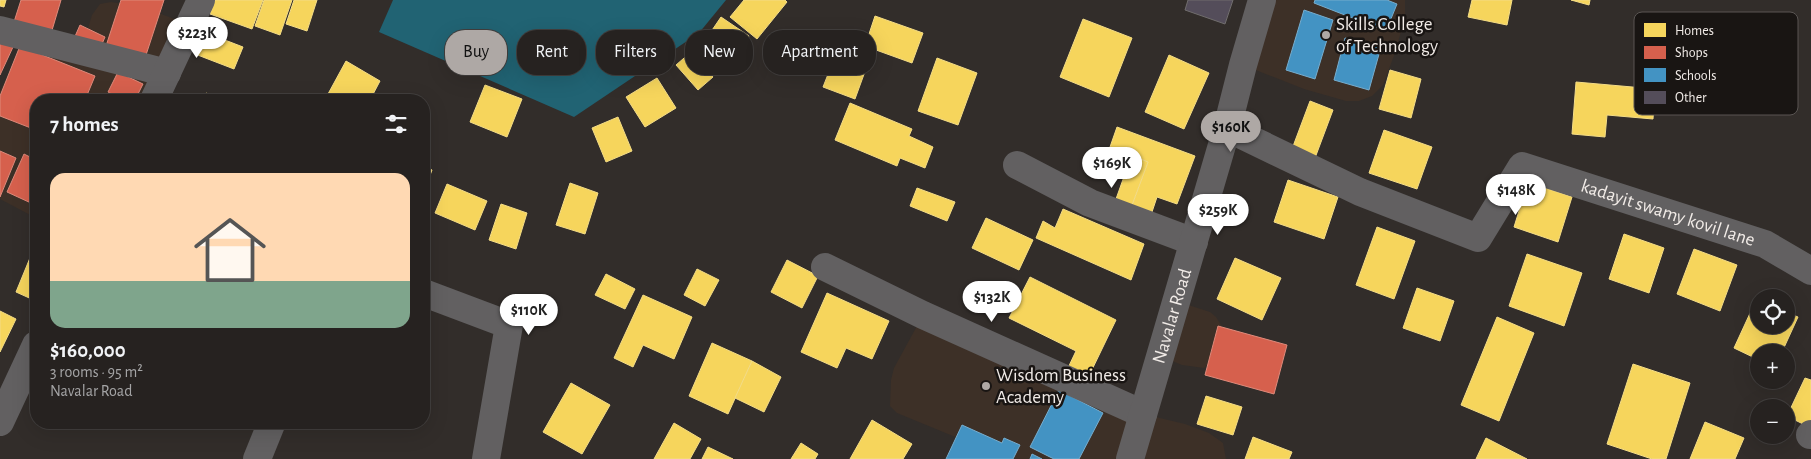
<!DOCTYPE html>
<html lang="en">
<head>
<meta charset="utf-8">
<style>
	:root { --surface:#262220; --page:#2e2a29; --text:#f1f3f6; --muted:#a4a4a5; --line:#423f3e; --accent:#aea8a5 }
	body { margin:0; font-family:"Alegreya Sans",sans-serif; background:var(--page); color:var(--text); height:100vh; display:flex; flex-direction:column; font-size:19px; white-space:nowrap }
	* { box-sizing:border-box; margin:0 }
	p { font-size:16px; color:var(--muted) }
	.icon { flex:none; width:28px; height:28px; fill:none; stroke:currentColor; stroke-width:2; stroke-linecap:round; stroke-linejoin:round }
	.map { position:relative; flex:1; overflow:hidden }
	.panel { position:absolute; left:30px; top:94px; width:400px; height:335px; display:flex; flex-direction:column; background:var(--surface); border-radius:20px; box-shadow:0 5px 20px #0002,0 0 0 1px var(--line) }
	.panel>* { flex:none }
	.hud { position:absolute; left:445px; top:30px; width:475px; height:45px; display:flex; gap:10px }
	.tools { position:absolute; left:1750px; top:289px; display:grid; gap:10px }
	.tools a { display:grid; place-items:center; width:45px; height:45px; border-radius:50%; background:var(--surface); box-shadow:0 5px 20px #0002,0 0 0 1px var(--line); font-size:25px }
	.price { position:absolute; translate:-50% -42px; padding:0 11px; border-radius:18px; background:#fff; color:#222; font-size:16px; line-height:32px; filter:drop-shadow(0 1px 2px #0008) }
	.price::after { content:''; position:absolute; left:50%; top:30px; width:15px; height:11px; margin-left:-8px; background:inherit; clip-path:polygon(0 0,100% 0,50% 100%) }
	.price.selected { background:var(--accent); color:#111 }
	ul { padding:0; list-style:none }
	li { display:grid; align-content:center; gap:10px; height:265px; padding:0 20px }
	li+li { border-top:1px solid var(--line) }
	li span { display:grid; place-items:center; height:155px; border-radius:15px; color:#555 }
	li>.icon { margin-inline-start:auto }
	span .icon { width:90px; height:90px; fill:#fffc; stroke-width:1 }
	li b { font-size:21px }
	h2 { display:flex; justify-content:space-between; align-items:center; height:60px; padding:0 20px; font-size:21px }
	.pill { padding:0 18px; border-radius:20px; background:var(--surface); box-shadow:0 5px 20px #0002,0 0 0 1px var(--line); font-size:18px; line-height:45px }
	.pill.selected { background:var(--accent); color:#111 }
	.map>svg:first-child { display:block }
	.built { fill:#3d3027 }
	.water { fill:#216373 }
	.homes { fill:#f6d55c; stroke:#f4dc86 }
	.shops { fill:#d6604d; stroke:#de8a7b }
	.schools { fill:#4393c3; stroke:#77adce }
	.building { fill:#544d5a; stroke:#706d6d }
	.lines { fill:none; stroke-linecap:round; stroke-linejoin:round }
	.minor { stroke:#626061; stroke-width:28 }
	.poi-dot { fill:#aea8a5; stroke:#191513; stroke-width:2 }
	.labels { text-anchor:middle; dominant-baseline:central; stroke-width:5; stroke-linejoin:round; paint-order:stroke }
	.poi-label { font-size:19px; fill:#f1ebe7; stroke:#191513; text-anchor:start }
	.street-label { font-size:19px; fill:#f1ebe7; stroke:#191513 }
	.key { fill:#191513; stroke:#5a5553; stroke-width:1 }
	.key-label { font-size:14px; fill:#f1ebe7 }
</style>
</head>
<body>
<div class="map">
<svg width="1811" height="459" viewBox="0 0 1811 459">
	<rect width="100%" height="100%" fill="#322d2a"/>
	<!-- built -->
	<g class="built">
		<path d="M1262 0H1405V17L1395 53 1383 85 1372 96 1359 101H1346L1304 89 1243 65Z"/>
		<path d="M111 2 143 7 190 25 154 100H36V218L0 199V91L26 38 81 51 92 15 100 4Z"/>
		<path d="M1176 301 1210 312 1216 317 1221 325V336L1212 361 1204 368 1182 365 1160 356Z"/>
		<path d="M923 315 1143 414 1185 424 1209 433 1223 443 1226 459H1015L1013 457 953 436 897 413 890 406 891 380 894 368Z"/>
	</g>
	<!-- water -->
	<path class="water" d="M393 0H726L699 33 574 117 379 32Z"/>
	<!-- homes -->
	<g class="homes">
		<path d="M0 0H6L4 7 0 6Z"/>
		<path d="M215 0H263L252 29 210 14Z"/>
		<path d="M264 0H292L280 35 255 26Z"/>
		<path d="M294 0H317L307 31 286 24Z"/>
		<path d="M744 0H785L787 2 757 39 730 17Z"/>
		<path d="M1472 0H1512L1507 25 1468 17Z"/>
		<path d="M1571 0H1590L1589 5Z"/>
		<path d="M875 16 923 33 912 63 865 46Z"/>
		<path d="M721 17 749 36 735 58 706 39Z"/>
		<path d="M1083 19 1132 38 1109 97 1060 77Z"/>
		<path d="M204 32 243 47 234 69 195 54Z"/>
		<path d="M840 44 871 55 855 99 823 87Z"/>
		<path d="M691 52 713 77 698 90 676 65Z"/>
		<path d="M1169 55 1209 73 1184 129 1145 112Z"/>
		<path d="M937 58 977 73 958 125 918 111Z"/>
		<path d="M346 61 380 81 370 100H339L328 94Z"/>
		<path d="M1390 70 1421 79 1411 118 1379 109Z"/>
		<path d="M657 78 676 108 645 127 626 97Z"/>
		<path d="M1576 82 1655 89 1653 119 1607 115 1605 137 1572 134Z"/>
		<path d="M485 85 522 99 507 137 470 122Z"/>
		<path d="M206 93 223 100H203Z"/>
		<path d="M1310 101 1333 110 1315 158 1292 149Z"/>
		<path d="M850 103 912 129 909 136 933 147 925 168 900 158 897 166 835 140Z"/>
		<path d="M618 117 632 151 606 162 592 128Z"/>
		<path d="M1117 127 1195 156 1177 204 1157 197 1152 212 1132 205 1148 162 1110 147Z"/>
		<path d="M1384 130 1432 147 1417 189 1369 173Z"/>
		<path d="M1110 147 1148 162 1132 205 1116 199 1126 171 1104 163Z"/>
		<path d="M424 166 432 170 424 191Z"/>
		<path d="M1288 180 1338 197 1324 239 1274 222Z"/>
		<path d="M1528 182 1572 197 1558 242 1514 227Z"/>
		<path d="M570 183 598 193 585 234 556 225Z"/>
		<path d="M447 184 487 201 475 230 435 213Z"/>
		<path d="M917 188 955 202 947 221 910 206Z"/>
		<path d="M501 204 527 213 516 249 489 240Z"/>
		<path d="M1063 209 1144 244 1131 280 1036 238 1043 221 1055 228Z"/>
		<path d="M986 218 1033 240 1019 270 972 248Z"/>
		<path d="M1377 227 1415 241 1394 299 1356 285Z"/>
		<path d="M1624 234 1664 248 1649 293 1609 279Z"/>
		<path d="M1694 249 1737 265 1720 311 1677 294Z"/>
		<path d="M32 253 36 255V301L16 292Z"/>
		<path d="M1527 254 1582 273 1564 326 1509 306Z"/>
		<path d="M1235 258 1281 278 1262 320 1217 299Z"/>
		<path d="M787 260 818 276 802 308 771 292Z"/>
		<path d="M697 269 719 280 705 306 684 295Z"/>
		<path d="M606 274 635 289 625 309 595 295Z"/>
		<path d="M1030 277 1116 320 1087 380 1067 370 1076 351 1009 318Z"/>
		<path d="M1417 288 1454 301 1440 341 1403 328Z"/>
		<path d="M827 293 889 321 872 359 846 348 837 368 801 352Z"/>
		<path d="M643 295 692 317 674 359 643 345 633 367 614 358Z"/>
		<path d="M1757 298 1759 299V325H1786V312L1798 317 1782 352H1759V360L1734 348Z"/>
		<path d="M0 311 16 319 0 352Z"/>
		<path d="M1497 317 1534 333 1499 421 1461 405Z"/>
		<path d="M712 343 752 361 728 414 689 396Z"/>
		<path d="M752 361 781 377 764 412 735 398Z"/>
		<path d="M1633 364 1690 383 1666 459H1652L1607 444Z"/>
		<path d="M1805 378 1811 380V424L1809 427 1787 416Z"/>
		<path d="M571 383 610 405 582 454 543 432Z"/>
		<path d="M1206 396 1242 407 1233 435 1197 424Z"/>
		<path d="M872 420 912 444 903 459H850Z"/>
		<path d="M1705 422 1744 438 1735 459H1690Z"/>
		<path d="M674 423 701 439 690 459H654Z"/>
		<path d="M1253 437 1292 452 1289 459H1245Z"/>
		<path d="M1486 438 1527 459H1476Z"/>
		<path d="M801 443 818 454 815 459H791Z"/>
		<path d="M708 447 733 459H702Z"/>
	</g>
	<!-- shops -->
	<g class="shops">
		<path d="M21 0H61L50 37 13 25Z"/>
		<path d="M121 0H164L145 58 106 46Z"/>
		<path d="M80 25 105 37 98 53 73 41Z"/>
		<path d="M0 41 13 47 0 75Z"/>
		<path d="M20 46 95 76 85 100H36V130L0 116V96Z"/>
		<path d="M118 72 143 84 135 100H123L108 92Z"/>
		<path d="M0 151 16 158 0 197Z"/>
		<path d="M24 154 36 160V191L31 203 7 192Z"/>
		<path d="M1218 326 1287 345 1274 394 1205 375Z"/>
	</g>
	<!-- schools -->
	<g class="schools">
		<path d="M1315 0H1387L1397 4 1386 31 1314 3Z"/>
		<path d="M1304 10 1333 20 1315 79 1286 70Z"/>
		<path d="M1345 38 1381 47 1369 90 1334 80Z"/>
		<path d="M1059 390 1103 413 1079 459H1054L1030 447Z"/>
		<path d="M962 425 1002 443 1004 438 1020 445 1013 459H946Z"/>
		<path d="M1032 454 1042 459H1030Z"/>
	</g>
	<!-- building -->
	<path class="building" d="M1188 0H1233L1225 24 1185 10Z"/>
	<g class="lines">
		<!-- minor -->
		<g class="minor">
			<path d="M0 30 167 73"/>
			<path d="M154 100 201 0"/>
			<path id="s1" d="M1227 128 1360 192 1478 238 1522 166 1765 244 1811 271"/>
			<path d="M1017 165 1090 203 1194 242"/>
			<path d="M825 267 923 315 1143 414"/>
			<path d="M424 293 509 325 486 459"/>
			<path d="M0 422 36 345"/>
			<path d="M1810 435 1811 434"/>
			<path d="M257 459 272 422"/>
			<path id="s2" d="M1130 459 1227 128 1243 65 1262 0"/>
		</g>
	</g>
	<!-- markers -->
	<g class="poi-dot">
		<circle cx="1326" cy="35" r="5"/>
		<circle cx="986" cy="386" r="5"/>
	</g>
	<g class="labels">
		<!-- poi labels -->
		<g class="poi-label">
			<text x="1336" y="24">Skills College<tspan x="1336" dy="22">of Technology</tspan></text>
			<text x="996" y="375">Wisdom Business<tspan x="996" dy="22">Academy</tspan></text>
		</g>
		<!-- street labels -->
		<g class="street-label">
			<text stroke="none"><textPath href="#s1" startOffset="512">kadayit swamy kovil lane</textPath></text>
			<text stroke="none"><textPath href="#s2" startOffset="149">Navalar Road</textPath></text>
		</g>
	</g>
	<!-- legend -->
	<rect x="1634" y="12" width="164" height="103" rx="8" class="key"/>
	<rect x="1644" y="23" width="22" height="14" fill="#f6d55c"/>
	<rect x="1644" y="46" width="22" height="13" fill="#d6604d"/>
	<rect x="1644" y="68" width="22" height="14" fill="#4393c3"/>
	<rect x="1644" y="91" width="22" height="13" fill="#544d5a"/>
	<g class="key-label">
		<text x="1675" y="35">Homes</text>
		<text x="1675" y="57">Shops</text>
		<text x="1675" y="80">Schools</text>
		<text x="1675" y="102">Other</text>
	</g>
</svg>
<div class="tools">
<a><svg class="icon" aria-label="locate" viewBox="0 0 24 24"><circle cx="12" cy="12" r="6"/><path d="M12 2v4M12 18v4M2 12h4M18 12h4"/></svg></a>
<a>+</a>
<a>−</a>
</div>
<b class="price" style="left:197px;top:59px">$223K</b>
<b class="price selected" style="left:1231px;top:153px">$160K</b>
<b class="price" style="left:1112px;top:189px">$169K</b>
<b class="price" style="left:1516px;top:216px">$148K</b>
<b class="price" style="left:1218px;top:236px">$259K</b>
<b class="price" style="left:992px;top:323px">$132K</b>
<b class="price" style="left:529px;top:336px">$110K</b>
<div class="hud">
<a class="pill selected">Buy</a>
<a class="pill">Rent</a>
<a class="pill">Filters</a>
<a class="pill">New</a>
<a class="pill">Apartment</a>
</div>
<section class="panel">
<h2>7 homes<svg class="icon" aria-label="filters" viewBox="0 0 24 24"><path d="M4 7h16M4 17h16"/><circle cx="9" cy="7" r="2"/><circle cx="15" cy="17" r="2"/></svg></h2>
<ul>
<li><span style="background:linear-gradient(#ffd9b3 70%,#7fa58c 0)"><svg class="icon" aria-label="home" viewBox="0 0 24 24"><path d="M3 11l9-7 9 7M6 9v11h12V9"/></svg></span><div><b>$160,000</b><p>3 rooms · 95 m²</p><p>Navalar Road</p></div></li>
</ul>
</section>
</div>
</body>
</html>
